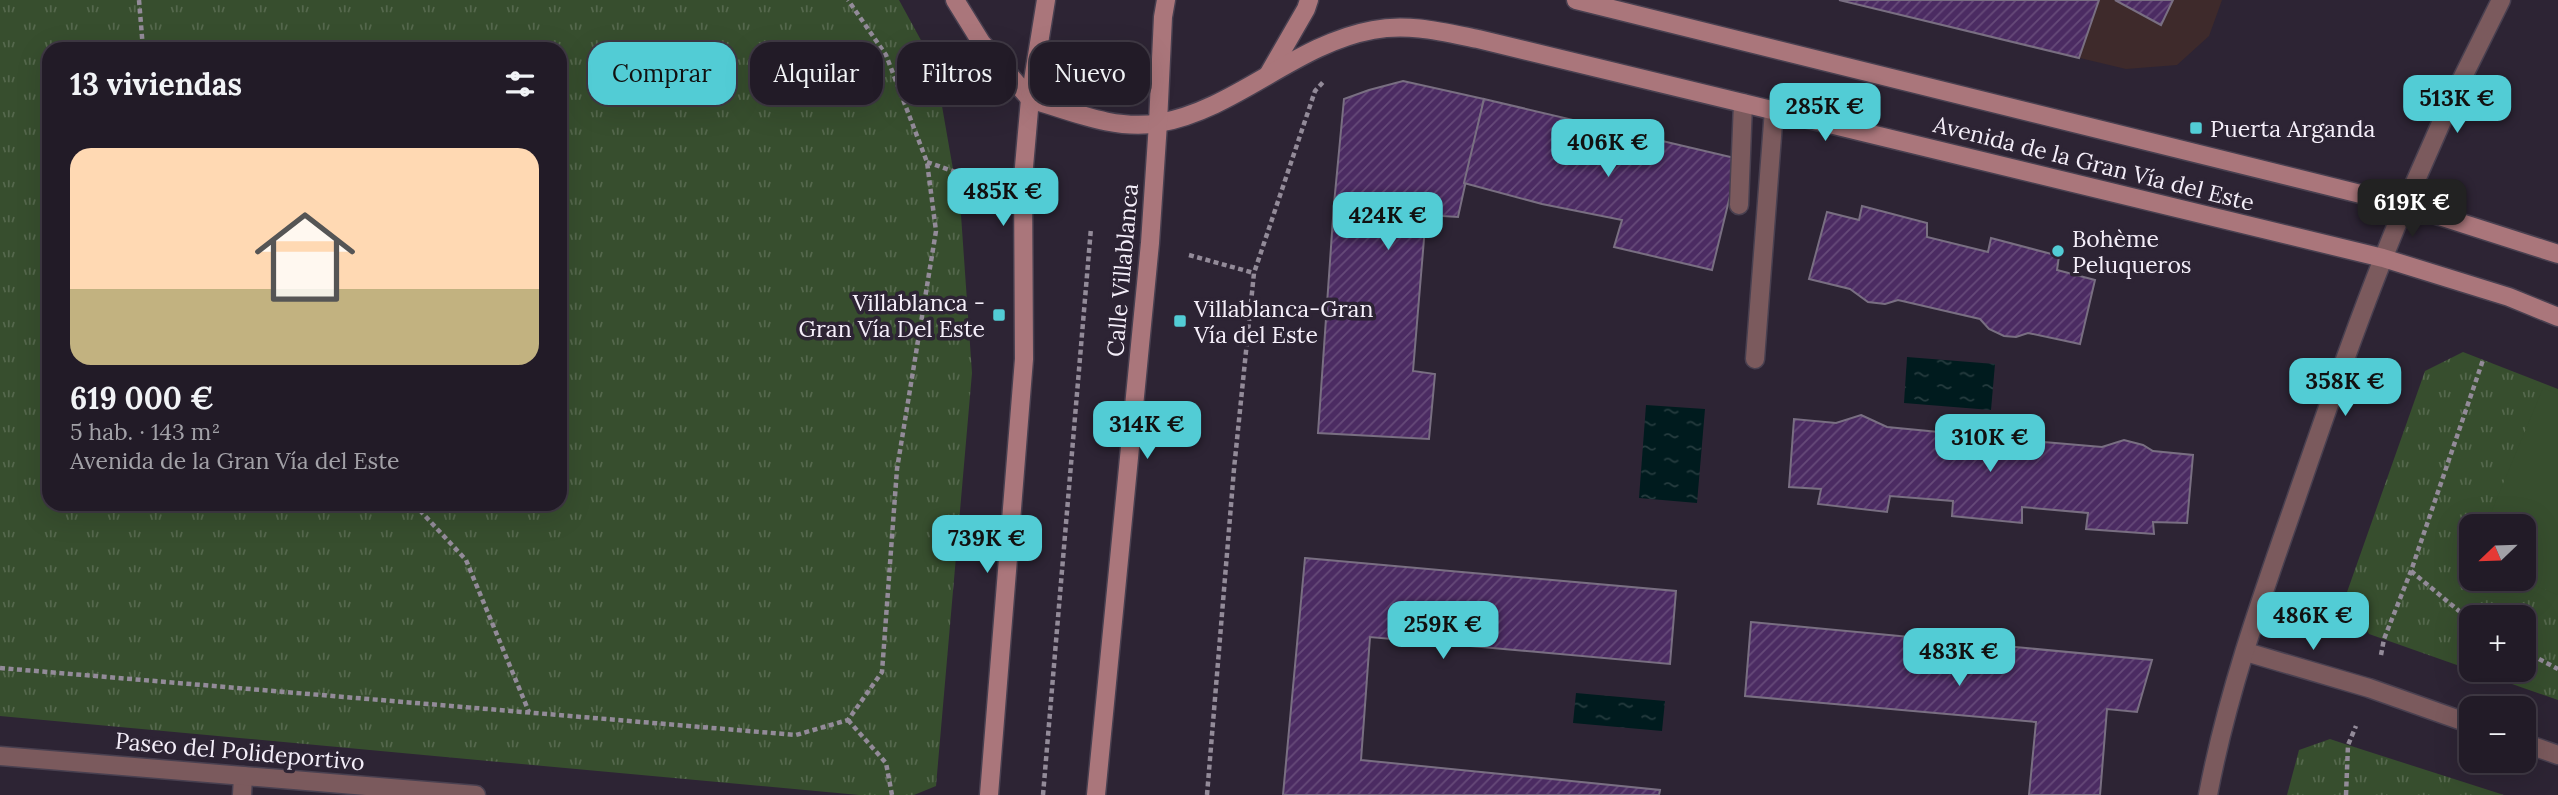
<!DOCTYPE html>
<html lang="es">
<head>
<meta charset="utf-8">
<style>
	:root { --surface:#221b27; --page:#2e2833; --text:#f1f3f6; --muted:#a2a1a7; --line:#3f3944; --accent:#52ccd5 }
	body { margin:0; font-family:Lora,serif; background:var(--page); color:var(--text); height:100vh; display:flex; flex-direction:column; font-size:26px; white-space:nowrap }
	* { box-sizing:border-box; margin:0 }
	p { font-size:23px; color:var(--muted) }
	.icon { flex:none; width:38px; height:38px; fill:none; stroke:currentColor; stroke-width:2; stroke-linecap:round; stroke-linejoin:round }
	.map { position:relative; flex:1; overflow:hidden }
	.details { position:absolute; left:42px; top:42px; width:525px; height:469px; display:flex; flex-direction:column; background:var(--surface); border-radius:21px; box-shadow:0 7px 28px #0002,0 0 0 2px var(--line) }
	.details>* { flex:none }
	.guide { position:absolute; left:588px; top:42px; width:665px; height:63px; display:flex; gap:14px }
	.needle { width:46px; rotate:247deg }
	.tools { position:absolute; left:2459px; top:514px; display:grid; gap:14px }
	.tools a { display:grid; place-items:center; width:77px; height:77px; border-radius:14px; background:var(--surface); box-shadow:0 7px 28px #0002,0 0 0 2px var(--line); font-size:35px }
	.price { position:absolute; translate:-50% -60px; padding:0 16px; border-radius:14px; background:var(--accent); color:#111; font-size:23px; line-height:46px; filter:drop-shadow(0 2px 4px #0008) }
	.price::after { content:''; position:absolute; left:50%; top:42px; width:21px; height:16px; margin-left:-10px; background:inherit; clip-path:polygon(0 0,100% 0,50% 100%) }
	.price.selected { background:#222; color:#fff }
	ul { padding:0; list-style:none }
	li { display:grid; align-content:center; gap:14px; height:371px; padding:0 28px }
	li span { display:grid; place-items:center; height:217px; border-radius:21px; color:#555 }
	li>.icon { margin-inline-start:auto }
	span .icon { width:126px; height:126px; fill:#fffc; stroke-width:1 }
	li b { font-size:30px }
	h2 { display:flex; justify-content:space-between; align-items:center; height:84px; padding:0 28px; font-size:30px }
	.chip { padding:0 24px; border-radius:21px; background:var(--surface); box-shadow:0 7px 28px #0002,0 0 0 2px var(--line); font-size:24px; line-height:63px }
	.chip.selected { background:var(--accent); color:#111 }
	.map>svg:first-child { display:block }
	.education { fill:#3e2a2b }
	.park { fill:url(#park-tufts); fill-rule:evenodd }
	.pitch { fill:#374e2e }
	.water { fill:url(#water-ripples) }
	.building { fill:url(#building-hatch); stroke:#796f82; stroke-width:2 }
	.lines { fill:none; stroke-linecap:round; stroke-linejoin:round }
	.service-casing { stroke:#494050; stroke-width:21 }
	.minor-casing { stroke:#494050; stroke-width:21 }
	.tertiary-casing { stroke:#494050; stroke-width:21 }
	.secondary-casing { stroke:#494050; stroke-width:21 }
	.path { stroke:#938b99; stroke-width:4.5; stroke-dasharray:5 3.5; stroke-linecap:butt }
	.service { stroke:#7b5a5d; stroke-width:18 }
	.minor { stroke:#7b5a5d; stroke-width:18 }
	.tertiary { stroke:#7b5a5d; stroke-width:18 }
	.secondary { stroke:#aa767b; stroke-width:18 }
	.poi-dot { fill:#52ccd5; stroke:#2d2434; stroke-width:2.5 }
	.labels { text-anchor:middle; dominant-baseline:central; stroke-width:7; stroke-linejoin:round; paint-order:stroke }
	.poi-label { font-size:23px; fill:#f4eef9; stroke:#2d2434; text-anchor:start }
	.street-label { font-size:23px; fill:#f4eef9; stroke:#2d2434 }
</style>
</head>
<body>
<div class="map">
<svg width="2558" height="795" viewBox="0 0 2558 795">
	<defs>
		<pattern id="park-tufts" width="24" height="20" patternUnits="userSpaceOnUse" patternTransform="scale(1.75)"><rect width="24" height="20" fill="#374e2e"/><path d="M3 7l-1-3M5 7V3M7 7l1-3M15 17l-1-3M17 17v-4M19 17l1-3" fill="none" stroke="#55684d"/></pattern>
		<pattern id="water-ripples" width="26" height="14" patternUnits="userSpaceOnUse" patternTransform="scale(1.75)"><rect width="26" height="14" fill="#001b1e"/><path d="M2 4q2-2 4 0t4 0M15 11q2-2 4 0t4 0" fill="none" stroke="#263c3f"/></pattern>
		<pattern id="building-hatch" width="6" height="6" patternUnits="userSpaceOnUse" patternTransform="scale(1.75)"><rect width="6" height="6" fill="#4b2b62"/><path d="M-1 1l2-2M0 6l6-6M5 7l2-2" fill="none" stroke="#664a79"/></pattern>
	</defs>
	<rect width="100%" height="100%" fill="#2d2434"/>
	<!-- education -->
	<path class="education" d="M1839 0H2222L2209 36 2177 65 2126 69Z"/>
	<!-- park -->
	<g class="park">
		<path d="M0 0H899L935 66 961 215 972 373 936 786 914 795H859L0 716ZM49 49H560V504H49Z"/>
		<path d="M2463 352 2558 389V700L2472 670H2524V618H2471V670L2369 634 2346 595 2425 371ZM2471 527H2524V579H2471Z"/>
		<path d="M2330 739 2348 745 2504 795H2287L2299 750Z"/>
	</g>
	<!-- pitch -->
	<path class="pitch" d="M2543 388 2558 394V595L2519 579H2524V527H2485Z"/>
	<!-- water -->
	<g class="water">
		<path d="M1907 357 1995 364 1991 410 1904 403Z"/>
		<path d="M1646 405 1705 409 1697 503 1639 498Z"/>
		<path d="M1576 693 1665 701 1662 731 1573 723Z"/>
	</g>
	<!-- building -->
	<g class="building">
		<path d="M1839 0H2099L2079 58Z"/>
		<path d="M2115 0H2173L2161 25Z"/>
		<path d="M1403 81 1484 99 1458 217 1426 215 1413 371 1435 374 1429 439 1318 433 1334 204 1344 99 1369 90Z"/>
		<path d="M1484 99 1739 159 1712 270 1614 247 1622 220 1542 204 1464 183Z"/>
		<path d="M1862 206 1927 223V237L1988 252 1991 238 2059 256 2057 270 2095 280 2080 344 2028 333 2016 337 2004 336 1989 329 1980 319 1898 300 1885 304 1868 302 1850 289 1809 279 1827 212 1859 220Z"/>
		<path d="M1861 415 1887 427 1970 435 1987 428 1994 427 2011 433 2020 440 2102 447 2124 440 2143 445 2153 451 2193 455 2187 523 2153 522 2154 534 2086 529 2088 513 2022 507V523L1952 516 1953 501 1890 496 1887 512 1818 504 1821 489 1789 487 1794 419 1836 423Z"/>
		<path d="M1305 558 1676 591 1670 664 1370 637 1361 760 1660 790 1659 795H1283Z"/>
		<path d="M1751 622 2152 660 2137 712 2107 709 2100 795H2029L2036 722 1745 696Z"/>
	</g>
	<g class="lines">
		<defs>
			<g id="service">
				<path d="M1739 205 1743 103"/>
				<path d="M1755 359 1774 110"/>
				<path d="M242 795 243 776"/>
			</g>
			<g id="minor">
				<path d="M2405 205 2449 105 2501 0"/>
				<path d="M2246 652 2369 688 2471 724"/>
				<path d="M2524 743 2558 755"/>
				<path d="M0 756 476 795"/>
			</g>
			<path id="tertiary" d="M2208 795C2227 694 2262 596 2296 499 2330 401 2364 302 2405 205"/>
			<g id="secondary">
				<path d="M955 0 981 42 1030 99"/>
				<path d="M1576 0 2405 205 2558 254"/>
				<path d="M1268 75 1306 9 1309 0"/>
				<path d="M1030 99C1071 111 1115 131 1159 123 1237 109 1295 44 1373 30 1408 23 1443 32 1478 39L2383 258 2509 297 2558 317"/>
				<path d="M989 795 1024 359 1023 178 1030 99 1046 0"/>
				<path d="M1096 795 1150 243 1158 123 1163 17 1166 0"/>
			</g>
		</defs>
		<!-- service casing -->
		<use href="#service" class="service-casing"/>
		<!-- minor casing -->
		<use href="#minor" class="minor-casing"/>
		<!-- tertiary casing -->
		<use href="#tertiary" class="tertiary-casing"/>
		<!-- secondary casing -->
		<use href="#secondary" class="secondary-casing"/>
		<!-- path -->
		<g class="path">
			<path d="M139 0 143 49"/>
			<path d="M927 162 967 176"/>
			<path d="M1189 255 1254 273"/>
			<path d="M414 504 466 560 529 712"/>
			<path d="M2411 571 2471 621"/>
			<path d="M2524 651 2558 669"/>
			<path d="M2381 655 2384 639 2411 571 2483 360"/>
			<path d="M0 668 796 735 848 720 882 672 897 469 936 231 927 162 886 55 848 0"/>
			<path d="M848 720 886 763 892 795"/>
			<path d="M1043 795 1091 228"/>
			<path d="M1207 795 1234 469 1254 273 1315 91 1325 80"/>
			<path d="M2346 795 2348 745 2356 726"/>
		</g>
		<!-- service -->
		<use href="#service" class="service"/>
		<!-- minor -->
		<use href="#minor" class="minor"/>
		<!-- tertiary -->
		<use href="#tertiary" class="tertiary"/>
		<!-- secondary -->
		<use href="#secondary" class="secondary"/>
	</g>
	<!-- markers -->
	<g class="poi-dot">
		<rect x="2189" y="121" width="14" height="14" rx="3.5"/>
		<circle cx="2058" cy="251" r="7"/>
		<rect x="992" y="308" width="14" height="14" rx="3.5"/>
		<rect x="1173" y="314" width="14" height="14" rx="3.5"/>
	</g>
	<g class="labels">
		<!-- poi labels -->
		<g class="poi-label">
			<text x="2210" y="128">Puerta Arganda</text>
			<text x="2072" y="238">Bohème<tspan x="2072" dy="26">Peluqueros</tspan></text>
			<text x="985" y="302" text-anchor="end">Villablanca -<tspan x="985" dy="26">Gran Vía Del Este</tspan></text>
			<text x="1194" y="308">Villablanca-Gran<tspan x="1194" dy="26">Vía del Este</tspan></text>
		</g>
		<!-- street labels -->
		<g class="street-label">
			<text transform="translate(2094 163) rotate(14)">Avenida de la Gran Vía del Este</text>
			<text transform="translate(1122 270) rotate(-85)">Calle Villablanca</text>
			<text transform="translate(240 751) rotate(5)">Paseo del Polideportivo</text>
		</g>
	</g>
</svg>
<div class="tools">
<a><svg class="needle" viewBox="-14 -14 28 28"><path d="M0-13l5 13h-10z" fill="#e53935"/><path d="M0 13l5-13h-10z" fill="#a2a1a7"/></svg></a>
<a>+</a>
<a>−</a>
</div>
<b class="price" style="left:2457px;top:135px">513K €</b>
<b class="price" style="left:1825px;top:143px">285K €</b>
<b class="price" style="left:1608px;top:179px">406K €</b>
<b class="price" style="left:1003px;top:228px">485K €</b>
<b class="price selected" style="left:2412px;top:239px">619K €</b>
<b class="price" style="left:1388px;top:252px">424K €</b>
<b class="price" style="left:2345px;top:418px">358K €</b>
<b class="price" style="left:1147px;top:461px">314K €</b>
<b class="price" style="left:1990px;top:474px">310K €</b>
<b class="price" style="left:987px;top:575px">739K €</b>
<b class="price" style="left:2313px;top:652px">486K €</b>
<b class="price" style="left:1443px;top:661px">259K €</b>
<b class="price" style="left:1959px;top:688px">483K €</b>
<div class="guide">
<a class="chip selected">Comprar</a>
<a class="chip">Alquilar</a>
<a class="chip">Filtros</a>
<a class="chip">Nuevo</a>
</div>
<section class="details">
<h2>13 viviendas<svg class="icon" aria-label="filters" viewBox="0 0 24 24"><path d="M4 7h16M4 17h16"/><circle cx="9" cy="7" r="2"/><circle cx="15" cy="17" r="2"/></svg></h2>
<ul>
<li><span style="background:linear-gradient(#ffd9b3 65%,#c2b280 0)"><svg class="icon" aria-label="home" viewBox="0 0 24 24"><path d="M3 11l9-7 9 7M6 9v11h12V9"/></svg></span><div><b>619 000 €</b><p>5 hab. · 143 m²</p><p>Avenida de la Gran Vía del Este</p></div></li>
</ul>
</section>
</div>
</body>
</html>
